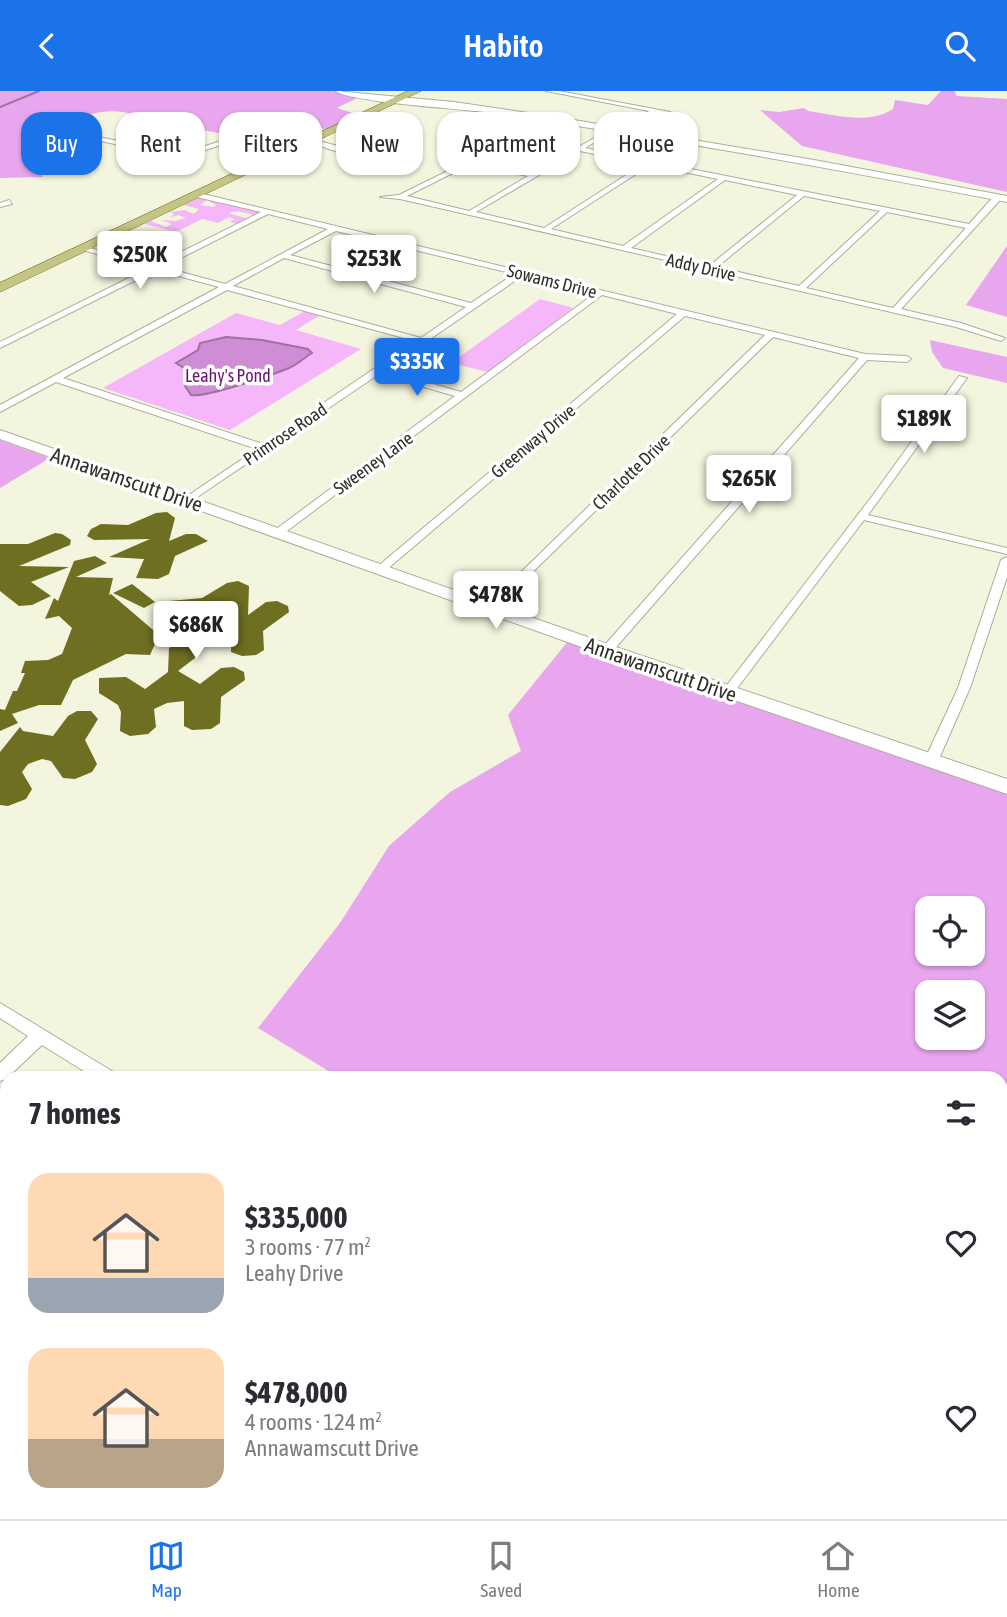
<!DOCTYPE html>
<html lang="en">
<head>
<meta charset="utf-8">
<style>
	:root { --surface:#fff; --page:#f7f7f7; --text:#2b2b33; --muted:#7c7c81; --line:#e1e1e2; --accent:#1a73e8 }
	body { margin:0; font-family:"Asap Condensed",sans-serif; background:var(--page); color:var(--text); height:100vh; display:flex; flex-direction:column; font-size:26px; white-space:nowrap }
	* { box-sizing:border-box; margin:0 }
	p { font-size:23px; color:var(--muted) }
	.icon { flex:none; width:38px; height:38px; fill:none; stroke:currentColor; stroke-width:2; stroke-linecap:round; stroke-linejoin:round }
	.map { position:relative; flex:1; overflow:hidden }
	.side { position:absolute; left:0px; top:980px; width:1008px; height:448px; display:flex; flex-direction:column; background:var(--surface); border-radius:21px 21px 0 0; box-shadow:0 2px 5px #0004 }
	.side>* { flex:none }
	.guide { position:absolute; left:21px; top:21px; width:966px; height:63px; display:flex; gap:14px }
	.controls { position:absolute; left:915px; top:805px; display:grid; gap:14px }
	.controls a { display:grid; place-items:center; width:70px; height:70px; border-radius:14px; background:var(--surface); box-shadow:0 2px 5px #0004; font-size:35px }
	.price { position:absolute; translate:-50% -60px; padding:0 16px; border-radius:7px; background:#fff; color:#222; font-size:23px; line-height:46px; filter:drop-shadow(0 2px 4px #0008) }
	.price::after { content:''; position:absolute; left:50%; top:42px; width:21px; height:16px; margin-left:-10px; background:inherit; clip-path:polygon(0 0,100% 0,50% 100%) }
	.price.current { background:var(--accent); color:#fff }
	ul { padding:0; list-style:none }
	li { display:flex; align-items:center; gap:21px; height:175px; padding:0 28px }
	li span { display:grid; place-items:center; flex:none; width:196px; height:140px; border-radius:21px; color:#555 }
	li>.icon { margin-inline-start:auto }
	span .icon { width:84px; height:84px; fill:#fffc; stroke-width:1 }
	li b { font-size:30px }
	h2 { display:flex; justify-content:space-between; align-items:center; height:84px; padding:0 28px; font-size:30px }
	.chip { padding:0 24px; border-radius:21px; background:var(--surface); box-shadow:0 2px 5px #0004; font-size:24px; line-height:63px }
	.chip.current { background:var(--accent); color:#fff }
	header { display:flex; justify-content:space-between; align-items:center; height:91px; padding:0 28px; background:var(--accent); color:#fff; font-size:32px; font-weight:600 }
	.tab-bar { display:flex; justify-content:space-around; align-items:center; height:98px; border-top:2px solid var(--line); background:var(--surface); font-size:19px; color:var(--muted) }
	.tab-bar a { display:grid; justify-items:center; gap:4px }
	.tab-bar .current { color:var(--accent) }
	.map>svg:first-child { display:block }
	.green { fill:#f5b7fa }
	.forest { fill:#e8a6ee; fill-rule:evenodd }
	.water { fill:#ce8dd5; stroke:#9e71a1; stroke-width:2 }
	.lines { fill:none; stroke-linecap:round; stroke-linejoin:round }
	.stream { stroke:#9e71a1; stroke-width:2 }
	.building { fill:#6e6f21 }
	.street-casing { stroke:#adae98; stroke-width:2 }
	.secondary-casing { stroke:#adae98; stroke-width:2 }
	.primary-casing { stroke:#76772e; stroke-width:1 }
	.street { fill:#fff; fill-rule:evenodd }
	.secondary { fill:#fff; fill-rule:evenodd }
	.primary { fill:#c4c484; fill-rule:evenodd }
	.labels { text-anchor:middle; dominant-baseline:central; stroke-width:7; stroke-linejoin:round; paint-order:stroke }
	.far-street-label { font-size:18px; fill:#2f3027; stroke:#fff }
	.far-park-label { font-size:18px; fill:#66176e; stroke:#fff }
	.street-label { font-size:21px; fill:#2f3027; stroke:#fff }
</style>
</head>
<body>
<header><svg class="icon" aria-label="back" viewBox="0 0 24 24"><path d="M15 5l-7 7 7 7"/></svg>Habito<svg class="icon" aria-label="search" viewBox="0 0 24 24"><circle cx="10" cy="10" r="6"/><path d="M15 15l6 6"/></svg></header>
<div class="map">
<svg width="1007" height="1428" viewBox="0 0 1007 1428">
	<rect width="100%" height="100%" fill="#f4f5de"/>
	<!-- green -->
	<g class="green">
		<path d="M201 106 208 108 200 114 214 116 216 114 210 111 213 109 261 121 254 124C246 123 240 118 229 122L248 128 237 133 230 131 235 128 229 126 218 132 202 128 176 141 145 133 151 130 166 136 171 133 162 129 175 130 186 127 178 124 170 127 174 123 170 121 185 119 194 123 199 118 184 114Z"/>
		<path d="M540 208 573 217 488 281 451 272Z"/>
		<path d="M305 220 320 224 296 239 361 258 230 339 103 297 236 222 280 234Z"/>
	</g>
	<!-- forest -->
	<g class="forest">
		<path d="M0 0H331L359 6 337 17 359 24 330 39 297 33 282 39 315 46 289 57 194 37 171 46 155 40 165 35C152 31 136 23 123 21 85 16 49 39 31 71L43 86 0 87Z"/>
		<path d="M941 0H954L957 5 1007 8V101L802 55 760 19 779 21 804 17 808 20C836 24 868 34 893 18L895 9 928 14Z"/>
		<path d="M1007 155V226L966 214Z"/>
		<path d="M930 249 1007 266V292L943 277 932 261Z"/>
		<path d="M0 349 50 367 0 397Z"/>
		<path d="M569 549 1007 697V1428H882L880 1421H1001V987H340L258 937 340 832 389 755 450 701 521 660 508 624ZM928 817H973V863H928ZM928 901H973V947H928Z"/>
	</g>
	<!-- water -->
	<path class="water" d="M226 246 262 249 308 258 312 262C305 266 297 274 289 277 272 284 205 307 191 304L185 295 192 282 176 272 198 259 200 252Z"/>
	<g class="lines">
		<!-- stream -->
		<path class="stream" d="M0 16 39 0"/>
	</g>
	<!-- building -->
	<g class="building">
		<path d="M167 421 175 427 169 450 186 443H196L208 450 175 465 169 483 158 488 136 487 144 468 109 466 150 448 94 449 87 445 91 438 101 433 128 434 156 422Z"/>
		<path d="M55 442 62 443 71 449 70 454 19 475 69 476 31 491 51 505 32 514 19 515 0 500V453H28Z"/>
		<path d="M95 465 107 472 76 486 113 487 109 504 111 503 159 544 150 564 126 563 73 589 61 614H39L12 623 18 632 0 640V618L5 619 13 600H17L25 582H21L25 570 48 569 62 563 72 537 59 525 45 528 54 507 58 510 74 470Z"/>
		<path d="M238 490 249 495 248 524 266 511 277 510 288 515 289 521 263 540 264 559 256 564 242 565 231 561V544L205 545 195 567 178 580 200 593 221 577 234 576 244 581 245 589 221 606 220 632 211 638 192 639 184 635V610L167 612 154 618 156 636 148 643 130 645 120 640 121 621 118 614 99 602V587L126 586 145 598 168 581 169 557 197 541 196 526 169 528 159 523V516L169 510 202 507 227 492Z"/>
		<path d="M132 493 155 511 144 517 113 502Z"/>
		<path d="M77 620H91L98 628 85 649 97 673 92 681 75 688 63 687 51 670 42 668 28 673 22 681 32 698 26 708 8 715 0 714V661L20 636 23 640 53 645 68 625Z"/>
	</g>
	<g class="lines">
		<defs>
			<g id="street">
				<path d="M336 0H343L340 2Z"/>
				<path d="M546 0H559L670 21 667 23 655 21 621 43 619 40 649 20Z"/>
				<path d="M536 25 538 28 498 51 493 50Z"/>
				<path d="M60 38 181 63 230 47 293 60 290 62 230 51 181 67 58 41Z"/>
				<path d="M610 38 612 41 585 57 969 133 995 104H1001V108L901 218 961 232 1005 247 1001 250 956 236 400 108 380 106 399 104 468 70 533 82ZM580 60 643 73 544 137 476 121ZM469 74 528 85 469 120 407 105ZM650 74 718 88 623 155 551 138ZM725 89 797 104 709 175 631 157ZM804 105 880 120 799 195 717 176ZM887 121 966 137 893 217 806 197Z"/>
				<path d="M311 48 384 67 385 68C370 74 327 57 309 51Z"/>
				<path d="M199 102 865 263 907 265 911 268 907 271 867 269 611 562H603L601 559 603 556 859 267 773 246 494 519H486V515L765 244 685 225 385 480H377V476L677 223 602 204 283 443H275V439L455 305 379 283 187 413 183 412V408L257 358 56 291 0 321V314L219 196 156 179 0 257V251L149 177 82 159V155L155 174 261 121 196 106ZM268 123 328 138 225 193 163 176ZM336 140 514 183 471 212 290 164ZM284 167 466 216 421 247 233 195ZM522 185 594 203 461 301 385 279ZM227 199 415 250 263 353 63 287Z"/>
				<path d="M9 109 12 113 0 116V112Z"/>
				<path d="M959 285 967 287 868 424 1007 457V463L864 429 732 604H724L722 601 724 598 873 404Z"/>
				<path d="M1007 466V486L970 597 938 670 931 675 926 673 924 670 958 597 1001 469Z"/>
				<path d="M0 912 115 982 118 987H95L42 954 6 988 0 990V972L28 945 0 927Z"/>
				<path d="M0 1195 7 1198V1220L0 1217Z"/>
				<path d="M49 1421H73L70 1428H46Z"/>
				<path d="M300 1421H328L331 1428H303Z"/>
				<path d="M800 1421H830L833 1428H803Z"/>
			</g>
			<g id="secondary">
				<path d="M335 0 454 11 556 26 814 69 1007 105V111C836 78 664 47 491 22 460 17 354 12 335 0Z"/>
				<path d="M0 339 613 555 1007 688V703L601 563 0 348Z"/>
			</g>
			<path id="primary" d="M408 0H421L0 201V192Z"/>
		</defs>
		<!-- street casing -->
		<use href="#street" class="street-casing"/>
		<!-- secondary casing -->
		<use href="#secondary" class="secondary-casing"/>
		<!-- primary casing -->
		<use href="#primary" class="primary-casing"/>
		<!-- street -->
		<use href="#street" class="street"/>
		<!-- secondary -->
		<use href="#secondary" class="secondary"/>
		<!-- primary -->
		<use href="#primary" class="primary"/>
	</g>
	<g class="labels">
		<!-- far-street labels -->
		<g class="far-street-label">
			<text transform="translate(701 176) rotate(13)">Addy Drive</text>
			<text transform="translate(552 190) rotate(14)">Sowams Drive</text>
			<text transform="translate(285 343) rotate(-34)">Primrose Road</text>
			<text transform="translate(533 350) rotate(-40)">Greenway Drive</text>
			<text transform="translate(373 372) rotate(-36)">Sweeney Lane</text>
			<text transform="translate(631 381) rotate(-44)">Charlotte Drive</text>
		</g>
		<!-- far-park labels -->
		<g class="far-park-label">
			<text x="228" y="284">Leahy's Pond</text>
		</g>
		<!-- street labels -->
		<g class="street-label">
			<text transform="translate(127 388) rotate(19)">Annawamscutt Drive</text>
			<text transform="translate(661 578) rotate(19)">Annawamscutt Drive</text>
		</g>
	</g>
</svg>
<div class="controls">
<a><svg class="icon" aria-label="locate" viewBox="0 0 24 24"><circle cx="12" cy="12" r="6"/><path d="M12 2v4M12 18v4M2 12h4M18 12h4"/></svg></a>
<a><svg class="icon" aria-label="layers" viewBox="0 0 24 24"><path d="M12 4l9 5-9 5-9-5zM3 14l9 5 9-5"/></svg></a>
</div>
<b class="price" style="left:140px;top:200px">$250K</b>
<b class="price" style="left:374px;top:204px">$253K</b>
<b class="price current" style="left:417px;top:307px">$335K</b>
<b class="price" style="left:924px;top:364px">$189K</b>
<b class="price" style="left:749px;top:424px">$265K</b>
<b class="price" style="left:496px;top:540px">$478K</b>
<b class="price" style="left:196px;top:570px">$686K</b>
<div class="guide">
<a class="chip current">Buy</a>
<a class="chip">Rent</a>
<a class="chip">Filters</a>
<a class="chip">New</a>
<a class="chip">Apartment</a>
<a class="chip">House</a>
</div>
<section class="side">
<h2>7 homes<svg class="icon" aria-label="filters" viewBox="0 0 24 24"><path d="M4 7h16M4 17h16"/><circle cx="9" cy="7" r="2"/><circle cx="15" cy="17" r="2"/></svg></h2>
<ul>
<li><span style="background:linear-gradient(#ffd9b3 75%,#9aa5b1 0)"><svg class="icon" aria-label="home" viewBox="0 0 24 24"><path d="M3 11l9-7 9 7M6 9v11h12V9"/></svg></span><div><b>$335,000</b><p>3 rooms · 77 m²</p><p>Leahy Drive</p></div><svg class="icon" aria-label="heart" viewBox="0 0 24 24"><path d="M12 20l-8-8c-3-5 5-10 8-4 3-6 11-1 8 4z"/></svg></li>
<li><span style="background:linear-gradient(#ffd9b3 65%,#b9a48a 0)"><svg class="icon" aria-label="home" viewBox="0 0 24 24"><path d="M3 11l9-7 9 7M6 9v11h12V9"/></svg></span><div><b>$478,000</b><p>4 rooms · 124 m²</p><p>Annawamscutt Drive</p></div><svg class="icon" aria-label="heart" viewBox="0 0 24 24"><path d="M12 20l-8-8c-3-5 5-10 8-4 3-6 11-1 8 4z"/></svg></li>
</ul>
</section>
</div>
<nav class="tab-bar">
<a class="current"><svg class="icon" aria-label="map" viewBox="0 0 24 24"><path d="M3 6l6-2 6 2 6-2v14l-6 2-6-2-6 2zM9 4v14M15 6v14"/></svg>Map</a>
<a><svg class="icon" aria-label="saved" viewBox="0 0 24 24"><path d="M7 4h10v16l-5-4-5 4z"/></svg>Saved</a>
<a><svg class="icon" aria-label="home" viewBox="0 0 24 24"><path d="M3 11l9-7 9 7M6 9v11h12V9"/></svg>Home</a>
</nav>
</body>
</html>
